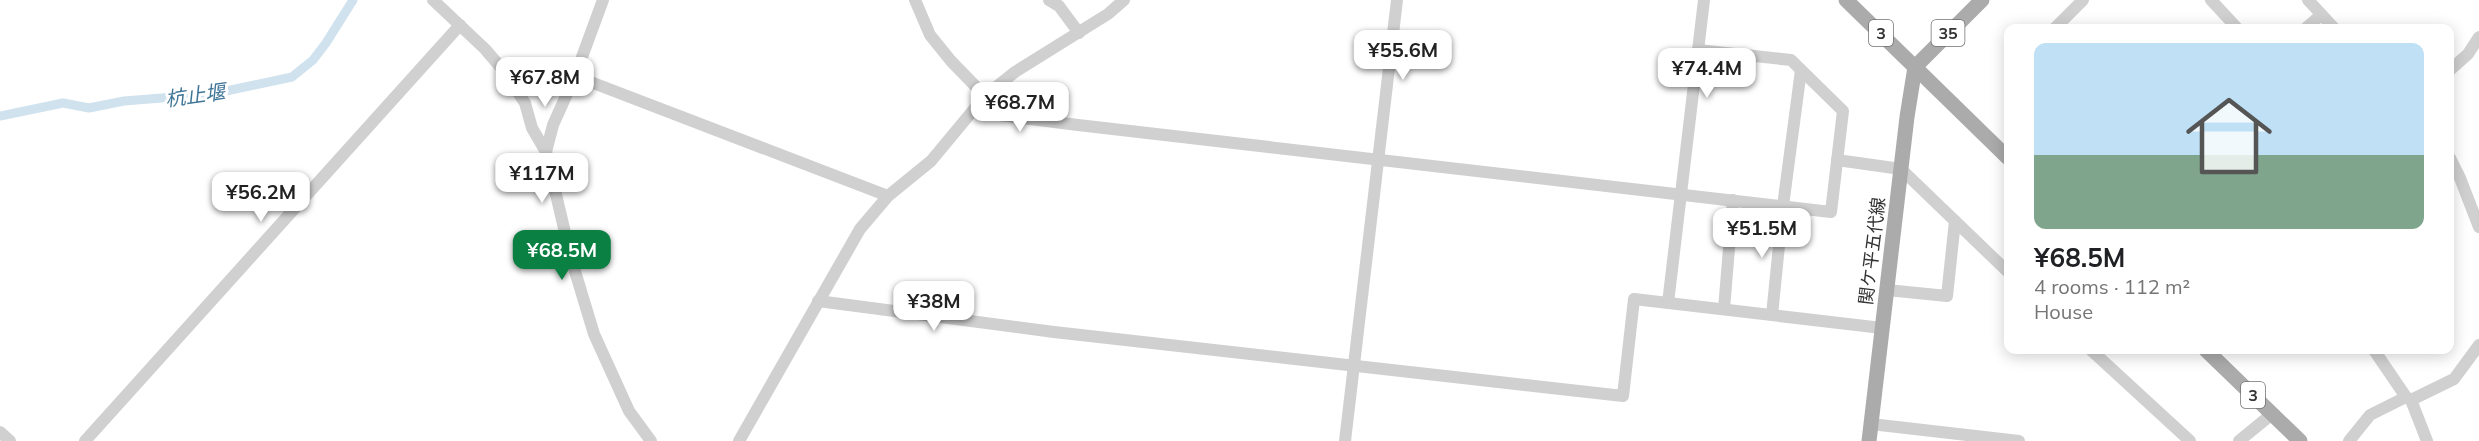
<!DOCTYPE html>
<html lang="en">
<head>
<meta charset="utf-8">
<style>
	:root { --surface:#fff; --page:#f6f6f6; --text:#202124; --muted:#757577; --line:#e0e0e0; --accent:#0b8043 }
	body { margin:0; font-family:Mulish,"Noto Sans JP",sans-serif; background:var(--page); color:var(--text); height:100vh; display:flex; flex-direction:column; font-size:22px; white-space:nowrap }
	* { box-sizing:border-box; margin:0 }
	p { font-size:20px; color:var(--muted) }
	.icon { flex:none; width:33px; height:33px; fill:none; stroke:currentColor; stroke-width:2; stroke-linecap:round; stroke-linejoin:round }
	.map { position:relative; flex:1; overflow:hidden }
	.details { position:absolute; left:2004px; top:24px; width:450px; height:330px; display:flex; flex-direction:column; background:var(--surface); border-radius:12px; box-shadow:0 3px 15px #0003 }
	.details>* { flex:none }
	.price { position:absolute; translate:-50% -51px; padding:0 14px; border-radius:12px; background:#fff; color:#222; font-size:20px; line-height:39px; filter:drop-shadow(0 2px 3px #0008) }
	.price::after { content:''; position:absolute; left:50%; top:36px; width:18px; height:14px; margin-left:-9px; background:inherit; clip-path:polygon(0 0,100% 0,50% 100%) }
	.price.on { background:var(--accent); color:#fff }
	ul { padding:0; list-style:none }
	li { display:grid; align-content:center; gap:12px; height:318px; padding:0 30px }
	li+li { border-top:2px solid var(--line) }
	li span { display:grid; place-items:center; height:186px; border-radius:12px; color:#555 }
	li>.icon { margin-inline-start:auto }
	span .icon { width:108px; height:108px; fill:#fffc; stroke-width:1 }
	li b { font-size:26px }
	.map>svg:first-child { display:block }
	.lines { fill:none; stroke-linecap:round; stroke-linejoin:round }
	.canal { stroke:#cfe2ee; stroke-width:9 }
	.minor { stroke:#d0d0d0; stroke-width:12 }
	.major { stroke:#ababab; stroke-width:15 }
	.labels { text-anchor:middle; dominant-baseline:central; stroke-width:6; stroke-linejoin:round; paint-order:stroke }
	.shield { fill:#fff; stroke:#707070; stroke-width:1.5 }
	.shield-label { font-size:16px; font-weight:bold; fill:#333 }
	.street-label { font-size:18px; fill:#333; stroke:#fff }
	.water-label { font-size:20px; font-style:italic; fill:#3f7597; stroke:#fff }
</style>
</head>
<body>
<div class="map">
<svg width="2479" height="441" viewBox="0 0 2479 441">
	<rect width="100%" height="100%" fill="#fff"/>
	<g class="lines">
		<!-- canal -->
		<path class="canal" d="M0 116 63 103 89 108 124 101 212 94 292 77 313 60 326 43 353 0"/>
		<!-- minor -->
		<g class="minor">
			<path d="M433 0 485 49 503 70 525 103 532 128 546 152 571 258 594 334 629 411 651 441"/>
			<path d="M915 0 930 35 951 61 985 96"/>
			<path d="M1049 0 1059 6 1079 33"/>
			<path d="M2211 0 2237 28"/>
			<path d="M2308 0 2334 28"/>
			<path d="M2055 28 2083 0"/>
			<path d="M2306 28 2321 15"/>
			<path d="M2450 70 2468 54 2479 37"/>
			<path d="M575 76 888 196"/>
			<path d="M976 107 984 113 1078 125 1831 212 1843 111 1791 60 1698 50"/>
			<path d="M546 152 553 125 575 76 603 0"/>
			<path d="M2450 158 2460 178 2479 227"/>
			<path d="M1837 160 1901 169 2008 272"/>
			<path d="M1887 290 1947 296 1955 221"/>
			<path d="M818 301 1054 332 1623 396 1634 299 1882 328"/>
			<path d="M1668 303 1704 0"/>
			<path d="M1724 309 1733 200"/>
			<path d="M1772 315 1783 206 1801 70"/>
			<path d="M2091 350 2190 441"/>
			<path d="M2374 350 2406 397 2411 400 2427 441"/>
			<path d="M2411 400 2454 379 2479 345"/>
			<path d="M1871 424 2019 441"/>
			<path d="M0 432 10 441"/>
			<path d="M85 441 460 25"/>
			<path d="M739 441 860 229 888 196 931 161 985 96 1015 72 1108 14 1124 0"/>
			<path d="M1345 441 1397 0"/>
			<path d="M2239 441 2272 414"/>
			<path d="M2349 441 2370 415 2406 397"/>
		</g>
		<!-- major -->
		<g class="major">
			<path d="M1846 0 2008 158"/>
			<path d="M1915 67 1982 0"/>
			<path d="M2206 350 2300 441"/>
			<path d="M1869 441 1907 117 1915 67"/>
		</g>
	</g>
	<g class="labels">
		<!-- shield labels -->
		<g class="shield">
			<rect x="1869" y="20" width="24" height="26" rx="4.5"/>
			<rect x="1931.5" y="20" width="33" height="26" rx="4.5"/>
			<rect x="2241" y="382" width="24" height="26" rx="4.5"/>
		</g>
		<g class="shield-label">
			<text x="1881" y="33">3</text>
			<text x="1948" y="33">35</text>
			<text x="2253" y="395">3</text>
		</g>
		<!-- street labels -->
		<g class="street-label">
			<text transform="translate(1872 251) rotate(-83)">関ケ平五代線</text>
		</g>
		<!-- water labels -->
		<g class="water-label">
			<text transform="translate(195 95) rotate(-8)">杭止堰</text>
		</g>
	</g>
</svg>
<b class="price" style="left:1403px;top:81px">¥55.6M</b>
<b class="price" style="left:1707px;top:99px">¥74.4M</b>
<b class="price" style="left:545px;top:108px">¥67.8M</b>
<b class="price" style="left:1020px;top:133px">¥68.7M</b>
<b class="price" style="left:542px;top:204px">¥117M</b>
<b class="price" style="left:261px;top:223px">¥56.2M</b>
<b class="price" style="left:1762px;top:259px">¥51.5M</b>
<b class="price on" style="left:562px;top:281px">¥68.5M</b>
<b class="price" style="left:934px;top:332px">¥38M</b>
<section class="details">
<ul>
<li><span style="background:linear-gradient(#bfe0f5 60%,#7fa58c 0)"><svg class="icon" aria-label="home" viewBox="0 0 24 24"><path d="M3 11l9-7 9 7M6 9v11h12V9"/></svg></span><div><b>¥68.5M</b><p>4 rooms · 112 m²</p><p>House</p></div></li>
</ul>
</section>
</div>
</body>
</html>
